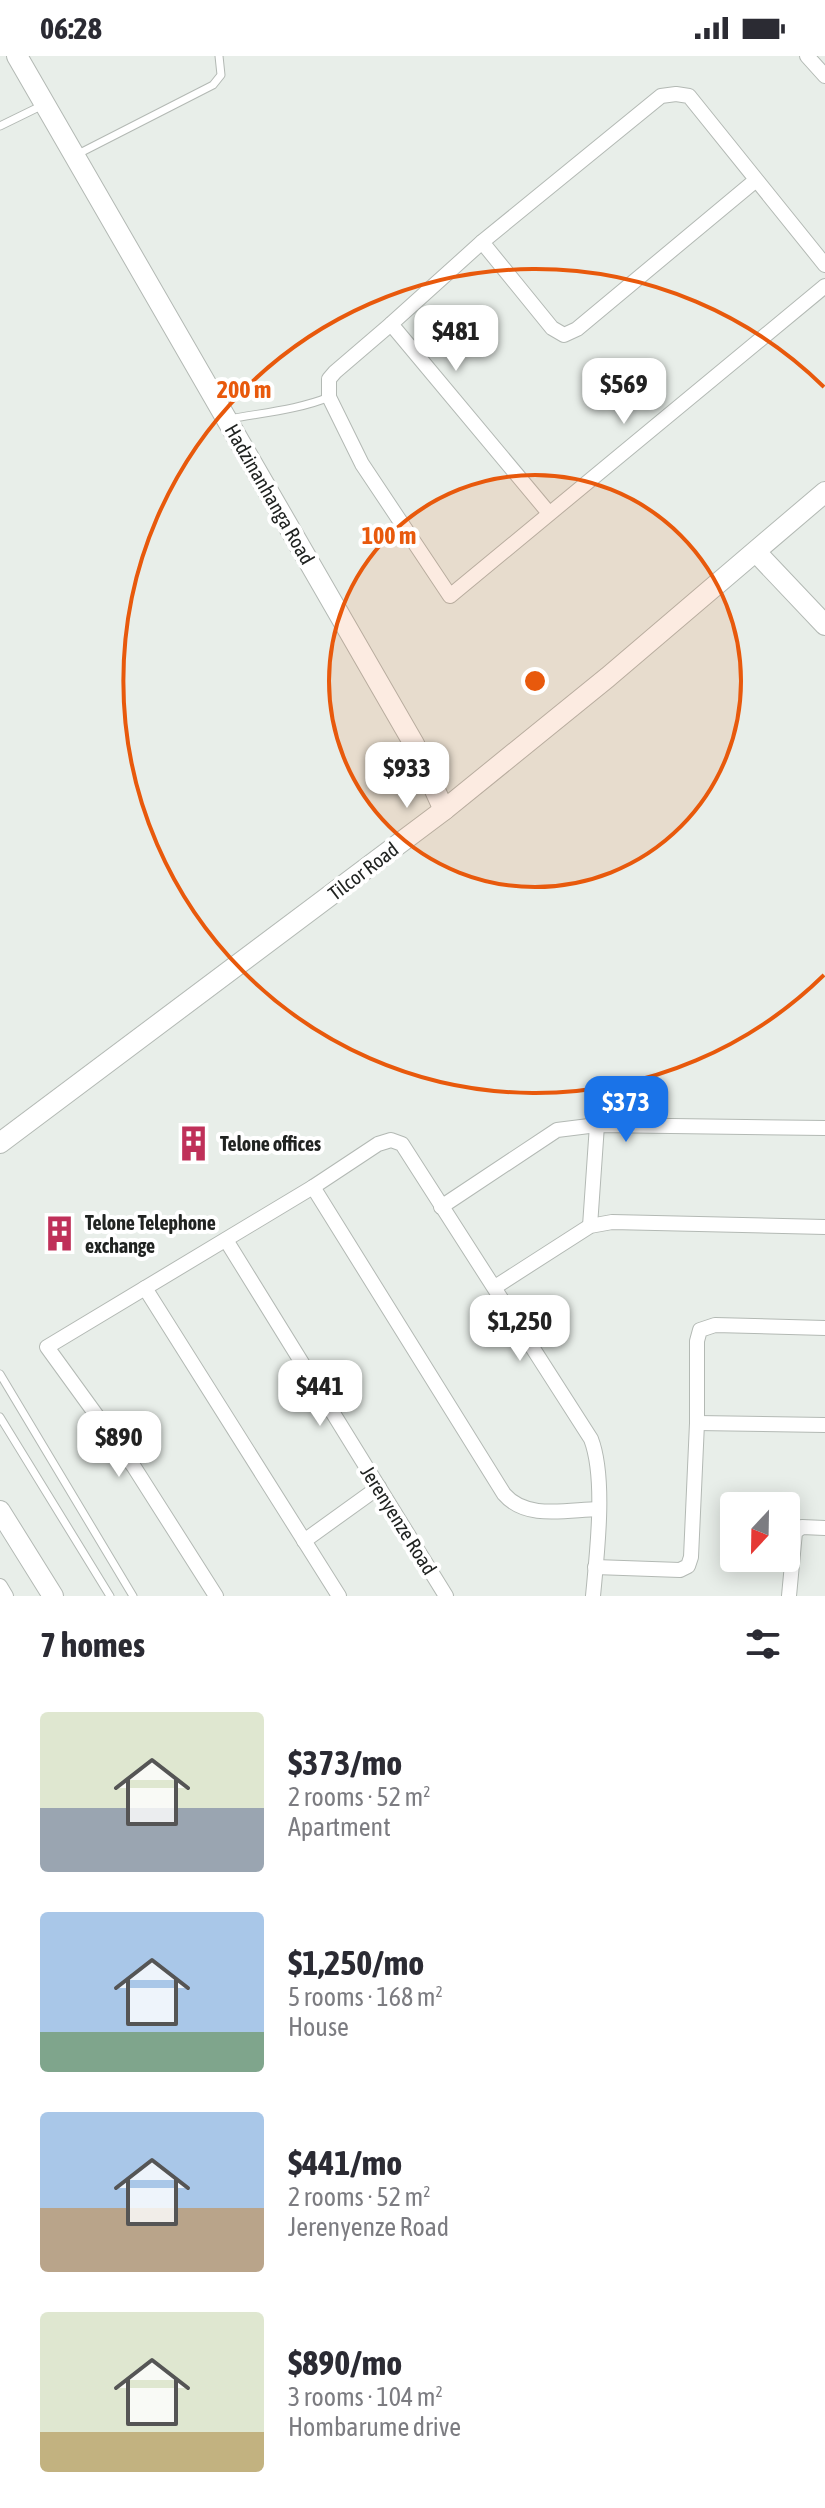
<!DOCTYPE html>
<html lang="en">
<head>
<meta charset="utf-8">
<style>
	:root { --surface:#fff; --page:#f2f2f3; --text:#2b2b33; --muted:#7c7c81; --accent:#1a73e8 }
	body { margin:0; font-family:"Asap Condensed",sans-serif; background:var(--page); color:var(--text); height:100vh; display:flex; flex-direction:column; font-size:30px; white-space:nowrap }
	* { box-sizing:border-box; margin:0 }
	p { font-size:26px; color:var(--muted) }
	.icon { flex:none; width:44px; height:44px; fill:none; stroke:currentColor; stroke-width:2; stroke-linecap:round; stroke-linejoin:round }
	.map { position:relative; height:1540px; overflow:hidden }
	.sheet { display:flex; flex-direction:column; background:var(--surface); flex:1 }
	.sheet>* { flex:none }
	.needle { width:52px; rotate:202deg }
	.controls { position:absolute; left:720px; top:1436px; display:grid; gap:16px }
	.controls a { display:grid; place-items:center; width:80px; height:80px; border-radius:8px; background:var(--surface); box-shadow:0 4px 20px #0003; font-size:40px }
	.price { position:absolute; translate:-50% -68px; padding:0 18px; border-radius:16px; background:#fff; color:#222; font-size:26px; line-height:52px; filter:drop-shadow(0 2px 4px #0008) }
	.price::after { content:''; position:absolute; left:50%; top:48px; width:24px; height:18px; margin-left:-12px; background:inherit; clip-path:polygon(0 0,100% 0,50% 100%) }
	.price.current { background:var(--accent); color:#fff }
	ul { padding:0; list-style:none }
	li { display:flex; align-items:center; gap:24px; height:200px; padding:0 40px }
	li span { display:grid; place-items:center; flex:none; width:224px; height:160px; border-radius:8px; color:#555 }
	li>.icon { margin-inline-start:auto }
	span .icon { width:96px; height:96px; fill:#fffc; stroke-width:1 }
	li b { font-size:34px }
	h2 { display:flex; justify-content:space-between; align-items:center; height:96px; padding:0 40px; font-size:34px }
	.status { display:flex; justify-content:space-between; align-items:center; height:56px; padding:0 40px; background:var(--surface); direction:ltr }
	.status svg { height:22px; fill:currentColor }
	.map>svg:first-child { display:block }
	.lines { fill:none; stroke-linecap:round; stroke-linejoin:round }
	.lane-casing { stroke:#b3b9b4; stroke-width:9 }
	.street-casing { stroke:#b3b9b4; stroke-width:16 }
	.secondary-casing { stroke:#b3b9b4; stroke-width:22 }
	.lane { stroke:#fff; stroke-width:7 }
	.street { stroke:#fff; stroke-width:14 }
	.secondary { stroke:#fff; stroke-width:20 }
	.ring { fill:none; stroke:#e8590c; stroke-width:4 }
	.labels { text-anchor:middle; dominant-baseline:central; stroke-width:8; stroke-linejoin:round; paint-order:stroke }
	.street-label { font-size:20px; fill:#202321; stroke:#fff }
	.poi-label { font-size:20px; font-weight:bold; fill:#202321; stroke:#fff; text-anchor:start }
	.centre { fill:#e8590c; stroke:#fff; stroke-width:4 }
	.ring-label { font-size:24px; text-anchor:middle; font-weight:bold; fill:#e8590c; stroke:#fff; stroke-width:8; stroke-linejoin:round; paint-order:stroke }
</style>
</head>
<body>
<div class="status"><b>06:28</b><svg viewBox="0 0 49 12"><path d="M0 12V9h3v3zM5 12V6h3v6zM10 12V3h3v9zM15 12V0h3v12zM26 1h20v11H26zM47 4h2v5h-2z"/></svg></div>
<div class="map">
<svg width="825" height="1540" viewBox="0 0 825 1540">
	<rect width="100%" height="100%" fill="#e8eee9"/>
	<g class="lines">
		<defs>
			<g id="lane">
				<path d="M0 70 43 49"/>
				<path d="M76 99 213 29 221 19 219 0"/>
				<path d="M230 363C261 357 301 353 329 341"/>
				<path d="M0 1318 133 1540"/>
				<path d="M0 1361 110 1540"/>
			</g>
			<g id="street">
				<path d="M807 0 825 20"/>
				<path d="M756 124 577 273 564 279 552 272 482 186 661 40 676 38 689 40 825 209"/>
				<path d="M482 186 391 268 548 456"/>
				<path d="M391 268 335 316 329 323V341L362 408 450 540 825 230"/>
				<path d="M313 1131 504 1438C526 1464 566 1454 598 1453"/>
				<path d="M441 1151 557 1074 597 1069 825 1072"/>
				<path d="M590 1170 597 1069"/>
				<path d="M226 1184 446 1540"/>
				<path d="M495 1231 590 1170 612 1166 825 1171"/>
				<path d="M145 1232 339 1540"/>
				<path d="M697 1367 825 1369"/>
				<path d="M304 1485 379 1431"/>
				<path d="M595 1511 680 1514 688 1510 691 1501 697 1367V1285L700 1274 715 1269 825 1272"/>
				<path d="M0 1530 6 1540"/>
				<path d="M216 1540 134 1411 47 1291 313 1131 378 1088 391 1084 402 1088 591 1383C606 1422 597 1497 593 1540"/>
				<path d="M789 1540 795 1476 802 1471 825 1472"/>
			</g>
			<g id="secondary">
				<path d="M17 0 414 688 444 754"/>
				<path d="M756 496 825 569"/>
				<path d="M0 1087 444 754 608 621 825 436"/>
				<path d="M0 1455 53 1540"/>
			</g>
		</defs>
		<!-- lane casing -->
		<use href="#lane" class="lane-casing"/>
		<!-- street casing -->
		<use href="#street" class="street-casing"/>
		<!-- secondary casing -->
		<use href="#secondary" class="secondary-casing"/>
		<!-- lane -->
		<use href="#lane" class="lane"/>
		<!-- street -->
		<use href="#street" class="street"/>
		<!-- secondary -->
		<use href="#secondary" class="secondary"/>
	</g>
	<!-- distance rings -->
	<circle cx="535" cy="625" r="206" fill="#e8590c" fill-opacity=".12"/>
	<g class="ring">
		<circle cx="535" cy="625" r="206"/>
		<path d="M824 919A412 412 0 1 1 824 331"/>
	</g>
	<!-- icons -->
	<defs>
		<symbol id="building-bare" viewBox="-9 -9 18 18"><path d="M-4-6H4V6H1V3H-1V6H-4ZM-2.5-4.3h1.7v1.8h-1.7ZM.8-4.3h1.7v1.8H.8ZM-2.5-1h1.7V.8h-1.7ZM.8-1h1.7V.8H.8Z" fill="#bf3059" stroke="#fff" stroke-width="2.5" paint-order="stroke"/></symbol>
	</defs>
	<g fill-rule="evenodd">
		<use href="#building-bare" x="168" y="1062" width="51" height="51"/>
		<use href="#building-bare" x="34" y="1152" width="51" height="51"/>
	</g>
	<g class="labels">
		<!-- street labels -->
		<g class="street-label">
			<text transform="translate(270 438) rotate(60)">Hadzinanhanga Road</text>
			<text transform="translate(363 815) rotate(-37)">Tilcor Road</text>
			<text transform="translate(399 1464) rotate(58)">Jerenyenze Road</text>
		</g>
		<!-- poi labels -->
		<g class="poi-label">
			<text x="220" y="1087">Telone offices</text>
			<text x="85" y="1166">Telone Telephone<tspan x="85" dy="23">exchange</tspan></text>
		</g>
	</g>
	<circle cx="535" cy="625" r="12" class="centre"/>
	<g class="ring-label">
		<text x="244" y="342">200 m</text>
		<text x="389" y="488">100 m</text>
	</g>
</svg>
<div class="controls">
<a><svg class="needle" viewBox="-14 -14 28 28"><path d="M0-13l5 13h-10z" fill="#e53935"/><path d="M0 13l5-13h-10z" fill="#7c7c81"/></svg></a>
</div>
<b class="price" style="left:456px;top:317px">$481</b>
<b class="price" style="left:624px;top:370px">$569</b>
<b class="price" style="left:407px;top:754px">$933</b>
<b class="price current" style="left:626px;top:1088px">$373</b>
<b class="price" style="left:520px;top:1307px">$1,250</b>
<b class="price" style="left:320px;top:1372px">$441</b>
<b class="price" style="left:119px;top:1423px">$890</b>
</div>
<section class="sheet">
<h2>7 homes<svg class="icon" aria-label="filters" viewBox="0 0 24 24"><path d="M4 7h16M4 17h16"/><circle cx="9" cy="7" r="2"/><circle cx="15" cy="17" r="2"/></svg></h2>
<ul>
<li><span style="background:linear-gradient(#dfe7d0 60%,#9aa5b1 0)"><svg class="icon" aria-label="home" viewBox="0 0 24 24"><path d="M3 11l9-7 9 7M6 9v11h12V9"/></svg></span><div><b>$373/mo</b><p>2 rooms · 52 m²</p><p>Apartment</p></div></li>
<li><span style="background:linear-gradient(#a9c7e8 75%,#7fa58c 0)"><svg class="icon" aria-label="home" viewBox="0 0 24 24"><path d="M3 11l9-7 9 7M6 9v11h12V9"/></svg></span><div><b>$1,250/mo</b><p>5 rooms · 168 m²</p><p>House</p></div></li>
<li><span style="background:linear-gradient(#a9c7e8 60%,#b9a48a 0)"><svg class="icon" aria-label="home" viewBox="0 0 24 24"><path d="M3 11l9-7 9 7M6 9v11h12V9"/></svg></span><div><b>$441/mo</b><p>2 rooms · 52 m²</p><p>Jerenyenze Road</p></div></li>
<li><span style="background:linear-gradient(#dfe7d0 75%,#c2b280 0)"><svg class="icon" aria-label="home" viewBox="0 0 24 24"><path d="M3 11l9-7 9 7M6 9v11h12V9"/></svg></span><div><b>$890/mo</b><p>3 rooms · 104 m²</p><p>Hombarume drive</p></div></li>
</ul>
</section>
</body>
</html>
